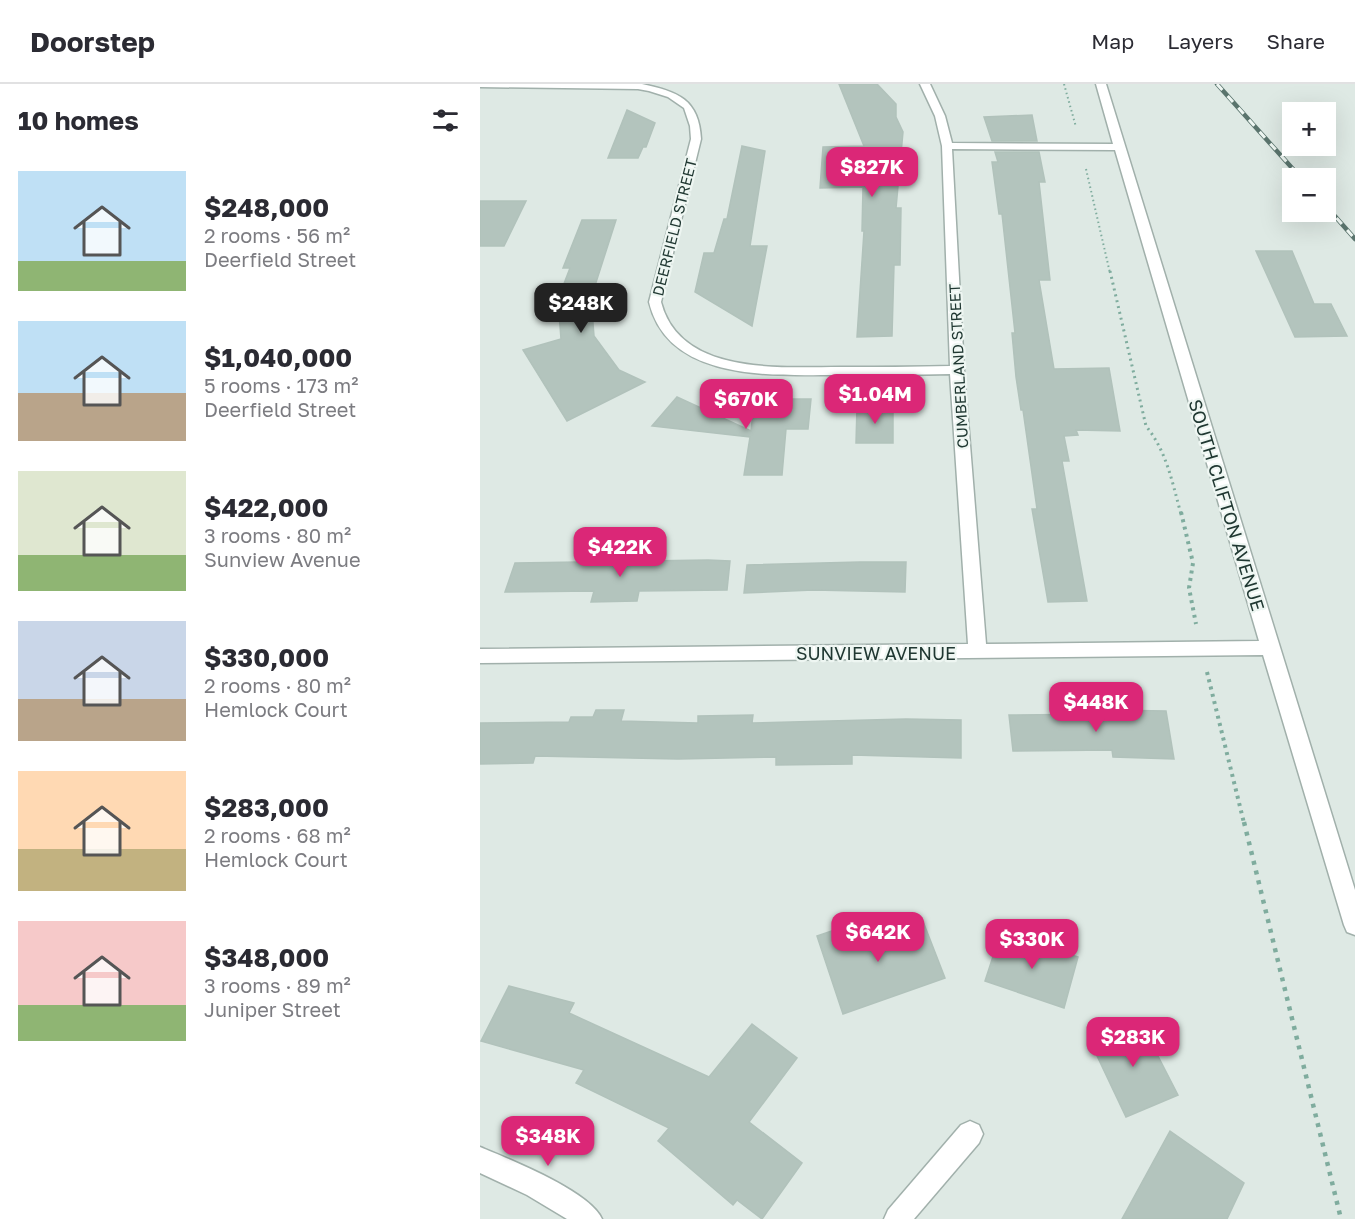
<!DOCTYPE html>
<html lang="en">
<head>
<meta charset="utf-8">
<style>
	:root { --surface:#fff; --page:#f2f2f3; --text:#2b2b33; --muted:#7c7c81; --line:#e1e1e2; --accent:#db2777 }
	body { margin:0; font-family:"Golos Text",sans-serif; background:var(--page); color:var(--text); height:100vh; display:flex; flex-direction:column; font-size:22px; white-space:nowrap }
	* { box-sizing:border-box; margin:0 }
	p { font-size:20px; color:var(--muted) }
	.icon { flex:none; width:33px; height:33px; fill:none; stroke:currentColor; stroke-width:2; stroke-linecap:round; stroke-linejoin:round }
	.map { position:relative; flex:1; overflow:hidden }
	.drawer { display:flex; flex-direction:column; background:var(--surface); width:480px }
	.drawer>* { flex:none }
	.controls { position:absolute; left:802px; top:18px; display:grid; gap:12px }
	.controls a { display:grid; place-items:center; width:54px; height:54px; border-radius:0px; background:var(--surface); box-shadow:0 6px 24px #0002; font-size:30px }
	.price { position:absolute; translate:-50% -51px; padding:0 14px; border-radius:12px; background:var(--accent); color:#fff; font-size:20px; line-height:39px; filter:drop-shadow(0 2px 3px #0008) }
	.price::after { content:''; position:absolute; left:50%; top:36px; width:18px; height:14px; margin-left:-9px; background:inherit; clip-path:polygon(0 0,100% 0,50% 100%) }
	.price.selected { background:#222; color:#fff }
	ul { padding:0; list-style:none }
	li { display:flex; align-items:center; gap:18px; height:150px; padding:0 18px }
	li span { display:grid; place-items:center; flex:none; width:168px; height:120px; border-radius:0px; color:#555 }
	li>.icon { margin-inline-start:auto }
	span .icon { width:72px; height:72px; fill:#fffc; stroke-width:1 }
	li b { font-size:26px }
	h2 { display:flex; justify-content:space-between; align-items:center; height:72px; padding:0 18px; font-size:26px }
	header { display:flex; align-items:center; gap:36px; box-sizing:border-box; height:84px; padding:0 30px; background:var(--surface); border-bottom:2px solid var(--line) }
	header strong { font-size:28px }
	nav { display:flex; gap:33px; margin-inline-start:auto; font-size:21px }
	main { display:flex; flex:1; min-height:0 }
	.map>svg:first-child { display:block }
	.building { fill:#b3c4bd; stroke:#b1c2bb; stroke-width:1.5 }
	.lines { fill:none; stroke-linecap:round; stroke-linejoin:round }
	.minor-casing { stroke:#a1b0ab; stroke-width:3 }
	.path-far3 { stroke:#7fac9e; stroke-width:2; stroke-dasharray:1.5 3; stroke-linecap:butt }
	.path-far2 { stroke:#7fac9e; stroke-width:3; stroke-dasharray:2 4; stroke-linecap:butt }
	.path-far1 { stroke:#7fac9e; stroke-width:4; stroke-dasharray:3 4.5; stroke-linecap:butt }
	.path { stroke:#7fac9e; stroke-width:4.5; stroke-dasharray:4 6; stroke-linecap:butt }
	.minor { fill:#fff; fill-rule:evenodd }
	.rail-casing { stroke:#5a746d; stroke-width:4.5 }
	.rail { stroke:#eef6f2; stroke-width:3; stroke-dasharray:8; stroke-linecap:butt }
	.labels { text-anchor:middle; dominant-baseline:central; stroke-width:4.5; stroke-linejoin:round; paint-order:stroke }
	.far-street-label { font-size:15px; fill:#203832; stroke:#eef6f2 }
	.street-label { font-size:18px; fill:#203832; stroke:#eef6f2 }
</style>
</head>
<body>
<header>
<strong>Doorstep</strong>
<nav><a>Map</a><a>Layers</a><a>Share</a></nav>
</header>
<main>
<section class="drawer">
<h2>10 homes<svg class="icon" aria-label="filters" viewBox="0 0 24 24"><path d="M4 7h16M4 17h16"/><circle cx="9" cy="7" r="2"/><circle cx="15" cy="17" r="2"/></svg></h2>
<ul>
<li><span style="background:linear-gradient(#bfe0f5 75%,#8fb573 0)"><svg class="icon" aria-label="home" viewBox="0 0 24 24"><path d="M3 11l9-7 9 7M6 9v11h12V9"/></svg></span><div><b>$248,000</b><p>2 rooms · 56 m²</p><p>Deerfield Street</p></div></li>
<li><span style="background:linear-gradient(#bfe0f5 60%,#b9a48a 0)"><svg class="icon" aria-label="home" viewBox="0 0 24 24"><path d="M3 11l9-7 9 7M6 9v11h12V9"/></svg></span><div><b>$1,040,000</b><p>5 rooms · 173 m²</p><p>Deerfield Street</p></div></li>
<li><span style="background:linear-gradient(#dfe7d0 70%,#8fb573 0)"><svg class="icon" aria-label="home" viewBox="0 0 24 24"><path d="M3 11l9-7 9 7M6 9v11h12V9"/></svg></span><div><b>$422,000</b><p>3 rooms · 80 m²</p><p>Sunview Avenue</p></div></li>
<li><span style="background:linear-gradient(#c9d6e8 65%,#b9a48a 0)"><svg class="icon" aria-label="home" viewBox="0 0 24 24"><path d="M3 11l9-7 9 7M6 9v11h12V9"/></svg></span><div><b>$330,000</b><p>2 rooms · 80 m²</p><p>Hemlock Court</p></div></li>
<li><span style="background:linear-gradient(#ffd9b3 65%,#c2b280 0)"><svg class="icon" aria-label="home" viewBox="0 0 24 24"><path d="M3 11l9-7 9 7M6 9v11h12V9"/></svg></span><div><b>$283,000</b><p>2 rooms · 68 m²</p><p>Hemlock Court</p></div></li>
<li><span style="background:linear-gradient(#f6c9c9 70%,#8fb573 0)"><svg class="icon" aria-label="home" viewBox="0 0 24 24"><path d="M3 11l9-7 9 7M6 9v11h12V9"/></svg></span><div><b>$348,000</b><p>3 rooms · 89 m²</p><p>Juniper Street</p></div></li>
</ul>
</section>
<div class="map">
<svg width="875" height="1135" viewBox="0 0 875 1135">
	<rect width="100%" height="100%" fill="#dee9e4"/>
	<!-- building -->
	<g class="building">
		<path d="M359 0H397L416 20V33L423 48 416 124H421L420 181H414L412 252 377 253 384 147H382L383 103 340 104 343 63 384 62Z"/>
		<path d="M147 26 175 39 166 63H163L158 74H128Z"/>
		<path d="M552 31 557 57H512L504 33Z"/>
		<path d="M262 62 285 67 270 162H287L272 242 215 208 224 169H234L244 135H247Z"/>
		<path d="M515 68H559L565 98H559L570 196H559L574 285 629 284 640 347 596 346 598 351 584 352 589 377H582L607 517 568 518 552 425H557L543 326H541L536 293 532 249H535L522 130H519L512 78H518Z"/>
		<path d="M0 117H46L24 162H0Z"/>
		<path d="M102 136H136L111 214 114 252 139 286 165 298 87 337 43 266 81 255 78 215 90 184H83Z"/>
		<path d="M776 167H812L834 220H851L867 252 815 253Z"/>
		<path d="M197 313 271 347 273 329 296 331 297 315H331L328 345H306L302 391H264L270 353 172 342Z"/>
		<path d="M377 323H413V359H376Z"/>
		<path d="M228 476 250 477 247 506 159 507 157 517 111 518 114 507 25 508 35 479Z"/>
		<path d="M380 478H426L425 508 333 506 264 509 267 481Z"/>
		<path d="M116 626H144L141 637 218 639V632L273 631 272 639 426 635 481 636V674L372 671V680L296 681V673L198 675 55 672 53 679 0 680V639L89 638 91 633H113Z"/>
		<path d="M627 626 686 627 694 675 633 673 632 666 533 667 529 631 627 630Z"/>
		<path d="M390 834 398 855 444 840 465 894 363 930 337 852Z"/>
		<path d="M521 848 598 873 584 924 505 897Z"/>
		<path d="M29 902 94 919 89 929 229 993 272 940 317 974 269 1038 322 1079 282 1135 257 1116 253 1121 178 1057 189 1044 96 999 104 986 1 957Z"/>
		<path d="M659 935 698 1011 646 1033 609 955Z"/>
		<path d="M690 1047 764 1099 747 1135H642Z"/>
	</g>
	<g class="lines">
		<defs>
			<g id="minor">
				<path d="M0 0H162C198 8 219 15 221 55L181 218C200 292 301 283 360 283 397 283 433 283 470 282L462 62 455 32 440 0H450L465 32 472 59 633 60 616 0H626L875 806V851L867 848 864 841 783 571 0 579V565L488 560 470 290C432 291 394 291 356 291 292 291 188 298 169 218L211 55 210 42 204 24 188 13 169 7 158 5 0 3ZM472 65 635 66 779 557 506 560 484 286Z"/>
				<path d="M490 1037 499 1041 503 1050 499 1059 434 1135H404L408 1126 481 1041Z"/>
				<path d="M0 1063C29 1075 110 1107 122 1135H87L47 1111 0 1089Z"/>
			</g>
		</defs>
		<!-- minor casing -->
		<use href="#minor" class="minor-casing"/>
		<!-- path-far3 -->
		<g class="path-far3">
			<path d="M584 0 596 43"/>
			<path d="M606 85 630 189"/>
		</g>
		<!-- path-far2 -->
		<path class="path-far2" d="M630 187 666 342C687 368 692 398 701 430"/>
		<!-- path-far1 -->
		<g class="path-far1">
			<path d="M701 428 713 479 709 504 716 540"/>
			<path d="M727 588 764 739"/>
		</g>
		<!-- path -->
		<path class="path" d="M764 738 861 1135"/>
		<!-- minor -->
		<use href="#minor" class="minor"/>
		<defs>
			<g id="rail">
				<path d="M737 0 821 94"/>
				<path d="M846 122 875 155"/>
			</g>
		</defs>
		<!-- rail casing -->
		<use href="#rail" class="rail-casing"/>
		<!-- rail -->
		<use href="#rail" class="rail"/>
	</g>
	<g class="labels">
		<!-- far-street labels -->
		<g class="far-street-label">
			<text transform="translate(194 143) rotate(-76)">DEERFIELD STREET</text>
			<text transform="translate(478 282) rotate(-93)">CUMBERLAND STREET</text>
		</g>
		<!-- street labels -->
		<g class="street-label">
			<text transform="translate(747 421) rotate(73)">SOUTH CLIFTON AVENUE</text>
			<text x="396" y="569">SUNVIEW AVENUE</text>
		</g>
	</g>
</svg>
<div class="controls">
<a>+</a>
<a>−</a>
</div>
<b class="price" style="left:392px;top:114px">$827K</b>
<b class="price selected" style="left:101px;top:250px">$248K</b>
<b class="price" style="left:395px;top:341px">$1.04M</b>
<b class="price" style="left:266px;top:346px">$670K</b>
<b class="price" style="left:140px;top:494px">$422K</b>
<b class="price" style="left:616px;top:649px">$448K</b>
<b class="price" style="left:398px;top:879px">$642K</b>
<b class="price" style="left:552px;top:886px">$330K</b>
<b class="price" style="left:653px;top:984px">$283K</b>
<b class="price" style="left:68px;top:1083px">$348K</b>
</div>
</main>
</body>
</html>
